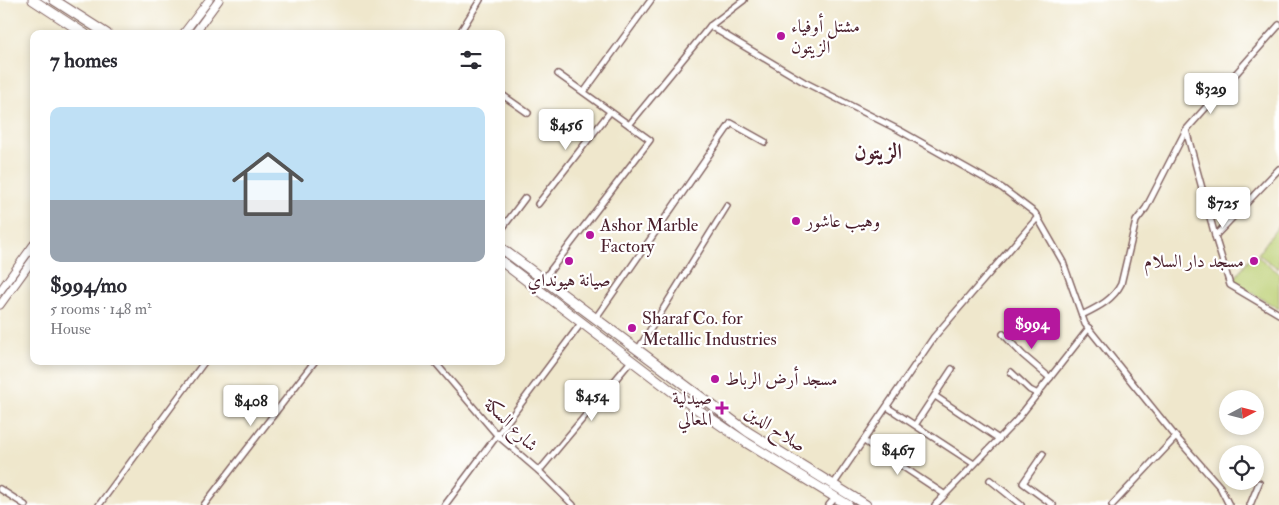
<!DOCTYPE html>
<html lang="en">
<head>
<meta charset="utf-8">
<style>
	:root { --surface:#fff; --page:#f2f2f3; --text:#2b2b33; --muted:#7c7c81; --accent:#b5179e }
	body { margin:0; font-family:"IM FELL Double Pica",Amiri,serif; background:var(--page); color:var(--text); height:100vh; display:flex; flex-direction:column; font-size:19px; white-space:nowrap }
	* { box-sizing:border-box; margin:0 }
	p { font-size:16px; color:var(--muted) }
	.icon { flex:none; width:28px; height:28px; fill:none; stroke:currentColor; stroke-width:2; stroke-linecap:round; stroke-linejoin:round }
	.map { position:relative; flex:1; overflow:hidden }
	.panel { position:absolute; left:30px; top:30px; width:475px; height:335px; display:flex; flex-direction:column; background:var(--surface); border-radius:10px; box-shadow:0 2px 8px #0003 }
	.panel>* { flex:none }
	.needle { width:32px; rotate:83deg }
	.fabs { position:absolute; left:1219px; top:390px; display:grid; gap:10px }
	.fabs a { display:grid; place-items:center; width:45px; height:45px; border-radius:50%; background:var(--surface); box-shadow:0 2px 8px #0003; font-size:25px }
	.price { position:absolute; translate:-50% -42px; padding:0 11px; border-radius:5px; background:#fff; color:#222; font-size:16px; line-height:32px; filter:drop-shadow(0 1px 2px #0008) }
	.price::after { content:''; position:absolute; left:50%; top:30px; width:15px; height:11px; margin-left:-8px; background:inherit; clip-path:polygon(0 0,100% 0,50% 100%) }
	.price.selected { background:var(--accent); color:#fff }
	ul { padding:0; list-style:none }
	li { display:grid; align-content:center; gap:10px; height:265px; padding:0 20px }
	li span { display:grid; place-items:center; height:155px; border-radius:10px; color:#555 }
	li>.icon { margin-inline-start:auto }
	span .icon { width:90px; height:90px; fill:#fffc; stroke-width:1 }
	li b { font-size:21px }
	h2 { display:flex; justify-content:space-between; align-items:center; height:60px; padding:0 20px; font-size:21px }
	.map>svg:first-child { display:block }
	.green { fill:#bccf73; stroke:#83774f }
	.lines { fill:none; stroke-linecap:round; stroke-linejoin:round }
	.street-casing { stroke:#846563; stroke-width:8 }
	.secondary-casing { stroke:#846563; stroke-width:9 }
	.highway-casing { stroke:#846563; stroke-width:11 }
	.street { stroke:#fff; stroke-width:5 }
	.secondary { stroke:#fff; stroke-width:7 }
	.highway { stroke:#fff; stroke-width:9 }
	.poi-dot { fill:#b5179e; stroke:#fff; stroke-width:2 }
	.labels { text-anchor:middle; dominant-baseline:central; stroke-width:4.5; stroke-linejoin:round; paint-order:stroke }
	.poi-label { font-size:18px; fill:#4a1f2b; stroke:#fff; text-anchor:start }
	.street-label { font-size:18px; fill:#4a1f2b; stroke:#fff }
	.district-label { font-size:22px; font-weight:bold; fill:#4a1f2b; stroke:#fff }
</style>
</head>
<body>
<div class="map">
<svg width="1279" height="505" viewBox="0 0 1279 505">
	<rect width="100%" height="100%" fill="#fff"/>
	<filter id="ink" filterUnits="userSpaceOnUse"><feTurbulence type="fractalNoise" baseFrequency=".02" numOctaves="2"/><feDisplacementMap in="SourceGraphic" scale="10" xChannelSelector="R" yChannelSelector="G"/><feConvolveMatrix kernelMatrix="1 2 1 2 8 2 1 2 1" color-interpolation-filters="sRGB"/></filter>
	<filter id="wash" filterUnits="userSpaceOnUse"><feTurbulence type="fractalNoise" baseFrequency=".0096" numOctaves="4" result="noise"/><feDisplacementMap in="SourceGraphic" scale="20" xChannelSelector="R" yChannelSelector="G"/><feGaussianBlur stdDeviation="1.12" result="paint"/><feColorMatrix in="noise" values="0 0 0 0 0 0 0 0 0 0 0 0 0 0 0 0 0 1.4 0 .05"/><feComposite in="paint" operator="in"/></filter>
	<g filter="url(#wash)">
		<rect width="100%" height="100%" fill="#efe7cc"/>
		<!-- green -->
		<g class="green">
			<path d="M1279 225V269L1258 254Z"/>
			<path d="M1253 253 1279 273V309L1233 281Z"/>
		</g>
	</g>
	<g filter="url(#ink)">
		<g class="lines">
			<defs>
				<g id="street">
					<path d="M710 26 804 82 899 130 1002 188 1035 213 1063 262 1085 324 1176 437 1220 487 1229 505"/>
					<path d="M459 34 480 0"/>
					<path d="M584 92 651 0"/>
					<path d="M501 94 528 113"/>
					<path d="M629 125 710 26 744 0"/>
					<path d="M1186 130 1217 243 1230 285 1279 314"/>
					<path d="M538 204 610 112"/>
					<path d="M501 230 525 198"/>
					<path d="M1215 236 1279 169"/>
					<path d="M543 280 650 140 558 74"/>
					<path d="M1082 315C1098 307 1113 300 1121 284L1136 221 1146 208 1186 130 1279 25"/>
					<path d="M595 319 731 123 765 142"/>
					<path d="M1003 334 1023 355 1050 378"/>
					<path d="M637 351 727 206"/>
					<path d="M434 361 497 435 539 471 573 505"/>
					<path d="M1011 372 1030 390 1038 394"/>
					<path d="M935 396 999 439"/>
					<path d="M887 407 974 464"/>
					<path d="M915 425 952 369"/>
					<path d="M864 441 944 494"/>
					<path d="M1043 454 1023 483 1053 505"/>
					<path d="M539 471 631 361"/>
					<path d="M990 480 1021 505"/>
					<path d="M833 485 934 337 1038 217"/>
					<path d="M0 489 25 505"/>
					<path d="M99 505 205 361"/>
					<path d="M204 505 315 361"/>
					<path d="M445 505 582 322"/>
					<path d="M829 505 835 498"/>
					<path d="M935 505 1016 421 1089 328"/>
					<path d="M1112 505 1176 437"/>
					<path d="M1250 505 1259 483"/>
				</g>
				<g id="secondary">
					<path d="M183 34 209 0"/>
					<path d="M194 34 219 0"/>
					<path d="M0 291 34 244"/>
					<path d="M0 305 34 258"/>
				</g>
				<g id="highway">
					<path d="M33 0 85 34"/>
					<path d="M54 0 107 34"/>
					<path d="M501 248 748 432 866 505"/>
					<path d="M501 261 678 396 747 443 848 505"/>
				</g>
			</defs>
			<!-- street casing -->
			<use href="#street" class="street-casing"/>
			<!-- secondary casing -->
			<use href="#secondary" class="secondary-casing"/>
			<!-- highway casing -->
			<use href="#highway" class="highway-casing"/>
			<!-- street -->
			<use href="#street" class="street"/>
			<!-- secondary -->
			<use href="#secondary" class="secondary"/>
			<!-- highway -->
			<use href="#highway" class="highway"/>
		</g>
	</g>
	<!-- markers -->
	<g class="poi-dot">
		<circle cx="781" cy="36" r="5"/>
		<circle cx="796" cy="221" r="5"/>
		<circle cx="590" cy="235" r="5"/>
		<circle cx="569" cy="261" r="5"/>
		<circle cx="1254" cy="261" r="5"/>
		<circle cx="632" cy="328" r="5"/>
		<circle cx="715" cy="379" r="5"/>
		<path d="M719.5 400.5h5v5h5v5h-5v5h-5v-5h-5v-5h5z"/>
	</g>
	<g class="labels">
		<!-- poi labels -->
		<g class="poi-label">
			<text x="791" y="26">مشتل أوفياء<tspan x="791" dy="21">الزيتون</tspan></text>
			<text x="806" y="221">وهيب عاشور</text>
			<text x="600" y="225">Ashor Marble<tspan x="600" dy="21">Factory</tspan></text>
			<text x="1244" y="261" text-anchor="end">مسجد دار السلام</text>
			<text x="569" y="280" text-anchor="middle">صيانة هيونداي</text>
			<text x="642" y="318">Sharaf Co. for<tspan x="642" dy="21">Metallic Industries</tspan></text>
			<text x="725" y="379">مسجد أرض الرباط</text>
			<text x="712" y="398" text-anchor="end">صيدلية<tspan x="712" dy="21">المعالي</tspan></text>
		</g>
		<!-- street labels -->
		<g class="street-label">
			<text transform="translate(511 425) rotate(45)">شارع السكة</text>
			<text transform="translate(775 429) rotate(33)">صلاح الدين</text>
		</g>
		<!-- district labels -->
		<g class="district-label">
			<text x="878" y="152">الزيتون</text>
		</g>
	</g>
</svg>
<div class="fabs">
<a><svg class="needle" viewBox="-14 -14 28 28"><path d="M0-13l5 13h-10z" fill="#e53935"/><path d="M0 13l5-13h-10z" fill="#7c7c81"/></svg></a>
<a><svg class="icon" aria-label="locate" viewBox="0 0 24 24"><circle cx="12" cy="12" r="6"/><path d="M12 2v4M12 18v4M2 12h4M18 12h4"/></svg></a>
</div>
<b class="price" style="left:1211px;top:115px">$329</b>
<b class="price" style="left:566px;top:151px">$456</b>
<b class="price" style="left:1223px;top:229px">$725</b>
<b class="price selected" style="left:1032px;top:350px">$994</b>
<b class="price" style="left:592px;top:422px">$454</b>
<b class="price" style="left:251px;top:427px">$408</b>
<b class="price" style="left:898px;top:476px">$467</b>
<section class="panel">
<h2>7 homes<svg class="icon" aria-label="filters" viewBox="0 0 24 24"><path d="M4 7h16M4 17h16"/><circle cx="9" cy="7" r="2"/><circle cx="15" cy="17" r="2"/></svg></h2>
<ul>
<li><span style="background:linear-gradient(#bfe0f5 60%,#9aa5b1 0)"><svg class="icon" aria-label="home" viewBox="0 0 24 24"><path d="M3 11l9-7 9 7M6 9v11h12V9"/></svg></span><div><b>$994/mo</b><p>5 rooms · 148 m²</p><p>House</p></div></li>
</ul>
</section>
</div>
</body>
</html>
